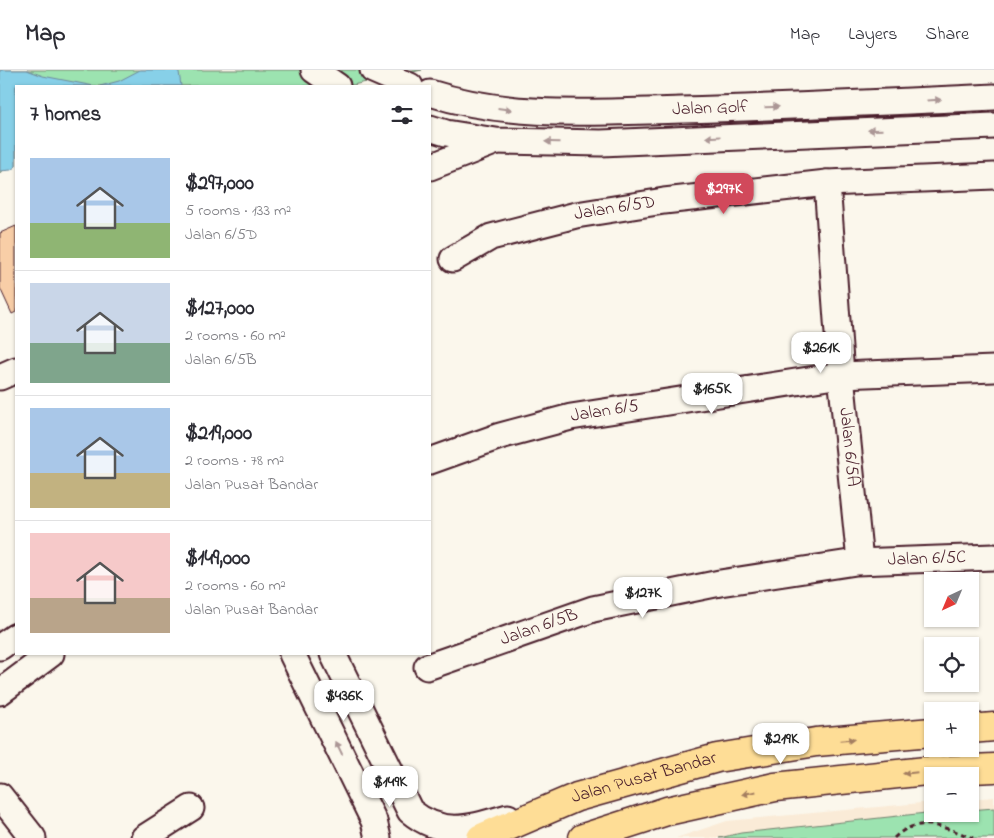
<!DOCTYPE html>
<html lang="en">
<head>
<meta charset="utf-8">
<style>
	:root { --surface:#fff; --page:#f2f2f3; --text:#2b2b33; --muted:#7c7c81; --line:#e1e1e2; --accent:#d1495b }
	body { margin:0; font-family:"Indie Flower",sans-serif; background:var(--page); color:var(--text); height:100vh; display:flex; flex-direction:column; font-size:19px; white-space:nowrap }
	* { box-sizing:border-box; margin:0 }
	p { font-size:16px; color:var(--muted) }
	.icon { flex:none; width:28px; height:28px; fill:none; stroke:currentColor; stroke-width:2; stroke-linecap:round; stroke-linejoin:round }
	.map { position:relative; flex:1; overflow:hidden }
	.details { position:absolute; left:15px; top:15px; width:416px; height:570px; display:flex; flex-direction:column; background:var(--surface); border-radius:0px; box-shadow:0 1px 4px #0004 }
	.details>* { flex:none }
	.needle { width:32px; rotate:224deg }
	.buttons { position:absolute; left:924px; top:502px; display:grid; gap:10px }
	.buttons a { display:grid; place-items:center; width:55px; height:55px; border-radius:0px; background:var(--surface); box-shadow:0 1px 4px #0004; font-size:25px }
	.price { position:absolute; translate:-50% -42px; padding:0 11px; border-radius:10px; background:#fff; color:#222; font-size:16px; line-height:32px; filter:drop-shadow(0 1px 2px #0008) }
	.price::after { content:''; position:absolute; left:50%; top:30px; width:15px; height:11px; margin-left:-8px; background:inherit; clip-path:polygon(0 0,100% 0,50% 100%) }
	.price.selected { background:var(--accent); color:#fff }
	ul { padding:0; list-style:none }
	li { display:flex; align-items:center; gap:15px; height:125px; padding:0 15px }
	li+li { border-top:1px solid var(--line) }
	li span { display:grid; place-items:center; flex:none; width:140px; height:100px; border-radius:0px; color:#555 }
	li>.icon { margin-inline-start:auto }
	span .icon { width:60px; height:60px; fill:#fffc; stroke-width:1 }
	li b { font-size:21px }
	h2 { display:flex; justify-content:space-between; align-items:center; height:60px; padding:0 15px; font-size:21px }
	header { display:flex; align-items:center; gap:30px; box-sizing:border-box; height:70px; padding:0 25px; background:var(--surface); border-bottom:1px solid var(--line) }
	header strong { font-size:24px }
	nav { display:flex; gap:28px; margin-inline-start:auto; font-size:18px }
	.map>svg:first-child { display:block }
	.built { fill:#faebd7 }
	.green { fill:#9ce3b0; stroke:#73816e }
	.water { fill:#87d0e8; stroke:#6f899c }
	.building { fill:#f8cea7; stroke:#4a1f2b }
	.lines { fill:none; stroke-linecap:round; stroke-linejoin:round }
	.minor-casing { stroke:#4a1f2b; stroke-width:29 }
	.major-casing { stroke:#4a1f2b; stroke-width:31 }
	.path { stroke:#4a1f2b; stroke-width:3; stroke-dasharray:5 4; stroke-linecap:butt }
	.minor { stroke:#fbf7ec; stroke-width:25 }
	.major { stroke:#fedd96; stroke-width:28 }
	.oneway { fill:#ab9695 }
	.oneway2 { fill:#a47e60 }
	.labels { text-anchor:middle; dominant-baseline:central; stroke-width:4.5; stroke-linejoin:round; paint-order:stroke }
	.street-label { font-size:18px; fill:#4a1f2b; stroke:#fbf7ec }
</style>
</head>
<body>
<header>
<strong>Map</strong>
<nav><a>Map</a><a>Layers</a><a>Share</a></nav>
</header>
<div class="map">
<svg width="994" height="768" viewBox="0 0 994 768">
	<rect width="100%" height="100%" fill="#fbf7ec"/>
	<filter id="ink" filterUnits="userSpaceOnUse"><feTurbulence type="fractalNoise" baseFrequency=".02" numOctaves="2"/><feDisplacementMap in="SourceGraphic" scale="10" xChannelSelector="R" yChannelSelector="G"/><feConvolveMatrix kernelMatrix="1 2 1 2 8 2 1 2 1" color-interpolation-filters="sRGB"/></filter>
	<g filter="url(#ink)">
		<!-- built -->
		<path class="built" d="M994 727V768H676L727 751 932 732V744H970V729Z"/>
		<!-- green -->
		<g class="green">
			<path d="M0 0H422L348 16H16V96L8 97 0 103Z"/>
			<path d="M994 738V768H719L741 763 926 743 970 744V740Z"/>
		</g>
		<!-- water -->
		<g class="water">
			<path d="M0 0H27L43 6 94 16H16V96L11 100 0 101Z"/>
			<path d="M140 0H176L179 2 181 16H100L119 11Z"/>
		</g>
		<!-- building -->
		<path class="building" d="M16 156V242L12 244 0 218V163Z"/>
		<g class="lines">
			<defs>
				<g id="minor">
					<path d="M314 0 337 16"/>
					<path d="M373 0 410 16"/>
					<path id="s1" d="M430 23C511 49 597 42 681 40 785 37 890 32 994 27"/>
					<path d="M430 58 446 63 496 71 601 73 994 56"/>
					<path d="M430 97 494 72"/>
					<path id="s2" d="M827 113 841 305 860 491"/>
					<path id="s3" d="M453 189 491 167 576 145 664 131 827 113 994 106"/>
					<path d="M0 307 16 300"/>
					<path id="s4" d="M430 391 500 366 571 347 841 305 994 299"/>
					<path d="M0 577 16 566"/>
					<path d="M292 584 374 751 378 768"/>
					<path d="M333 584 410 741C443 768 470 758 508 747"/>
					<path id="s5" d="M427 597 593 539 720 513 856 492 994 487"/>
					<path d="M0 622 51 584"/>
					<path d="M0 726 33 768"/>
					<path d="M144 768 191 738"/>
				</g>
				<g id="major">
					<path d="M970 659 994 657"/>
					<path id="s6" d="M481 768 577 727 717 688 816 672 932 662"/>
					<path d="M583 768 667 741 775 717 926 701 994 698"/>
				</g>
			</defs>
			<!-- minor casing -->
			<use href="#minor" class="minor-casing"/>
			<!-- major casing -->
			<use href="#major" class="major-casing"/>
			<!-- path -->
			<path class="path" d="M894 768C918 744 946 758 973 768"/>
			<!-- minor -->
			<use href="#minor" class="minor"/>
			<!-- major -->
			<use href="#major" class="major"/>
		</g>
		<!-- one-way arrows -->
		<defs><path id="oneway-solid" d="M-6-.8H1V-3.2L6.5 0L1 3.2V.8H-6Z" transform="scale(1.25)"/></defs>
		<g class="oneway">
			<use href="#oneway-solid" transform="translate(934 30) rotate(-3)"/>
			<use href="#oneway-solid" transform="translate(772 37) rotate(-2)"/>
			<use href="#oneway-solid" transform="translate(505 39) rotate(7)"/>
			<use href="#oneway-solid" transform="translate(875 60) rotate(178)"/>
			<use href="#oneway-solid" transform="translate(713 67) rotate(177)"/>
			<use href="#oneway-solid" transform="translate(552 72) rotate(-179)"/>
			<use href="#oneway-solid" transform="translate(339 678) rotate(-116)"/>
		</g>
		<g class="oneway2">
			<use href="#oneway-solid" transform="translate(847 670) rotate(-5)"/>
			<use href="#oneway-solid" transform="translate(910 703) rotate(174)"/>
			<use href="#oneway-solid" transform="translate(749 723) rotate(168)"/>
		</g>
	</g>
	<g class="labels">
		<!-- street labels -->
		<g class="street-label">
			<text stroke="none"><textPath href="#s1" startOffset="282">Jalan Golf</textPath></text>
			<text stroke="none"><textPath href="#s3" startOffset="171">Jalan 6/5D</textPath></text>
			<text stroke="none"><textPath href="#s4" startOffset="182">Jalan 6/5</textPath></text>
			<text stroke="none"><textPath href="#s2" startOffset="265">Jalan 6/5A</textPath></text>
			<text stroke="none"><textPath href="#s5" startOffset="514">Jalan 6/5C</textPath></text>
			<text stroke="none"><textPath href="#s5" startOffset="119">Jalan 6/5B</textPath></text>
			<text stroke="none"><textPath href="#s6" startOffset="174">Jalan Pusat Bandar</textPath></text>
		</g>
	</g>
</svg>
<div class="buttons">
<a><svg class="needle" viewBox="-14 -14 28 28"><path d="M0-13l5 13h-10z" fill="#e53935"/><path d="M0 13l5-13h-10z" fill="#7c7c81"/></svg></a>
<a><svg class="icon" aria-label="locate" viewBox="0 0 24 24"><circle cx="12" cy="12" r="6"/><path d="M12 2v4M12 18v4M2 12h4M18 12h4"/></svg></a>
<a>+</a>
<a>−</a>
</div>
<b class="price selected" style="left:724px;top:145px">$297K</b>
<b class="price" style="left:821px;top:304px">$261K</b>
<b class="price" style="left:712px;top:345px">$165K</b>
<b class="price" style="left:643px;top:549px">$127K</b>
<b class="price" style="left:344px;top:652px">$436K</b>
<b class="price" style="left:781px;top:695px">$219K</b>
<b class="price" style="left:390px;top:738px">$149K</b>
<section class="details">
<h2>7 homes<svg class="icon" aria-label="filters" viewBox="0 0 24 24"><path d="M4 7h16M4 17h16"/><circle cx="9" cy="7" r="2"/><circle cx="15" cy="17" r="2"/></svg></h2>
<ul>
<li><span style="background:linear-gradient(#a9c7e8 65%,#8fb573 0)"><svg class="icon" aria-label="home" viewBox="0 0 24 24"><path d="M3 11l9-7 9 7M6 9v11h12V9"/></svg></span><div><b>$297,000</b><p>5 rooms · 133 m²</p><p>Jalan 6/5D</p></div></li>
<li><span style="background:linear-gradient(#c9d6e8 60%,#7fa58c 0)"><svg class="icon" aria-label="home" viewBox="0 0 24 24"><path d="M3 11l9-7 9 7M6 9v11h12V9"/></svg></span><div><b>$127,000</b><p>2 rooms · 60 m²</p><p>Jalan 6/5B</p></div></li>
<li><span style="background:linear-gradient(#a9c7e8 65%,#c2b280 0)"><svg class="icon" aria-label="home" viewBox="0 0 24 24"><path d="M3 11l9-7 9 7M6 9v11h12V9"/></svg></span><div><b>$219,000</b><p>2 rooms · 78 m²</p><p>Jalan Pusat Bandar</p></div></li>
<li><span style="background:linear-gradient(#f6c9c9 65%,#b9a48a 0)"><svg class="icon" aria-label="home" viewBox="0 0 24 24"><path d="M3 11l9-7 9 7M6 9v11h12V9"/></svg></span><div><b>$149,000</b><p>2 rooms · 60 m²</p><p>Jalan Pusat Bandar</p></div></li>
</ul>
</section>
</div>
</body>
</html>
